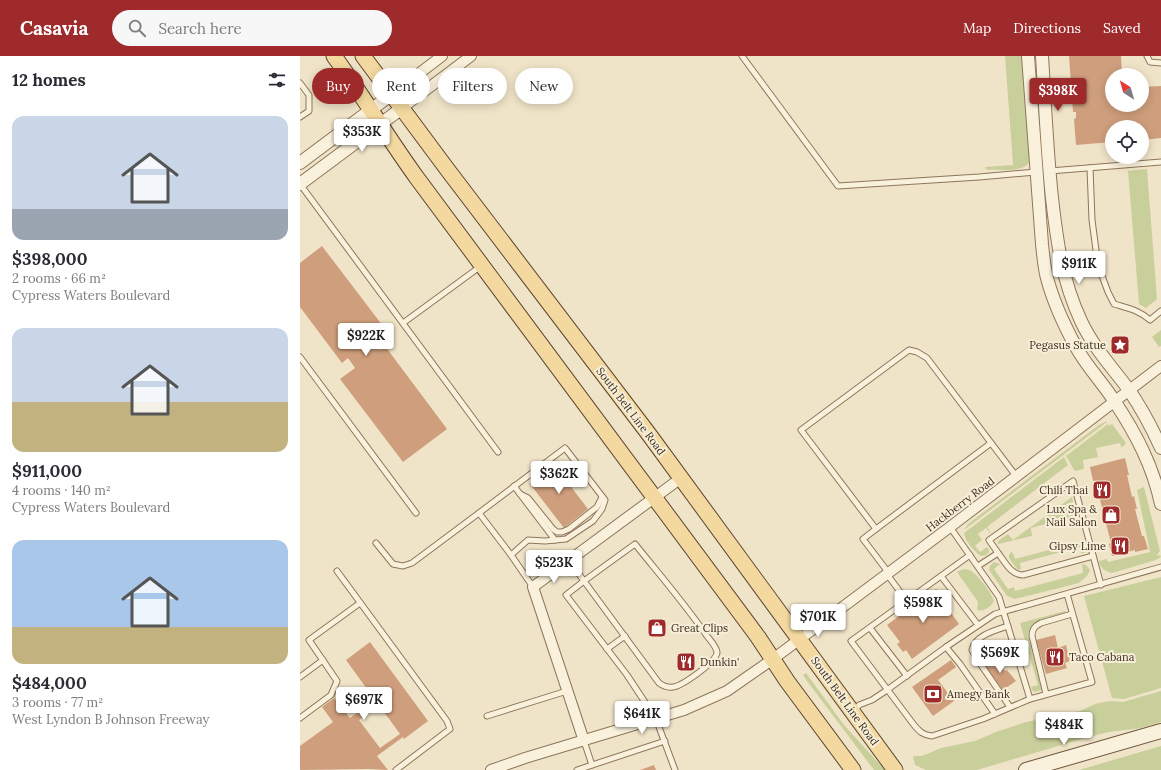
<!DOCTYPE html>
<html lang="en">
<head>
<meta charset="utf-8">
<style>
	:root { --surface:#fff; --page:#f7f7f7; --text:#2b2b33; --muted:#7c7c81; --accent:#9e2a2b }
	body { margin:0; font-family:Lora,serif; background:var(--page); color:var(--text); height:100vh; display:flex; flex-direction:column; font-size:15px; white-space:nowrap }
	* { box-sizing:border-box; margin:0 }
	p { font-size:13px; color:var(--muted) }
	.icon { flex:none; width:22px; height:22px; fill:none; stroke:currentColor; stroke-width:2; stroke-linecap:round; stroke-linejoin:round }
	.map { position:relative; flex:1; overflow:hidden }
	.panel { display:flex; flex-direction:column; background:var(--surface); width:300px }
	.panel>* { flex:none }
	.banner { position:absolute; left:12px; top:12px; width:380px; height:36px; display:flex; gap:8px }
	.needle { width:26px; rotate:323deg }
	.tools { position:absolute; left:805px; top:12px; display:grid; gap:8px }
	.tools a { display:grid; place-items:center; width:44px; height:44px; border-radius:50%; background:var(--surface); box-shadow:0 2px 10px #0003; font-size:20px }
	.price { position:absolute; translate:-50% -34px; padding:0 9px; border-radius:4px; background:#fff; color:#222; font-size:13px; line-height:26px; filter:drop-shadow(0 1px 2px #0008) }
	.price::after { content:''; position:absolute; left:50%; top:24px; width:12px; height:9px; margin-left:-6px; background:inherit; clip-path:polygon(0 0,100% 0,50% 100%) }
	.price.selected { background:var(--accent); color:#fff }
	ul { padding:0; list-style:none }
	li { display:grid; align-content:center; gap:8px; height:212px; padding:0 12px }
	li span { display:grid; place-items:center; height:124px; border-radius:12px; color:#555 }
	li>.icon { margin-inline-start:auto }
	span .icon { width:72px; height:72px; fill:#fffc; stroke-width:1 }
	li b { font-size:17px }
	h2 { display:flex; justify-content:space-between; align-items:center; height:48px; padding:0 12px; font-size:17px }
	.tag { padding:0 14px; border-radius:18px; background:var(--surface); box-shadow:0 2px 10px #0003; font-size:14px; line-height:36px }
	.tag.selected { background:var(--accent); color:#fff }
	header { display:flex; align-items:center; gap:24px; box-sizing:border-box; height:56px; padding:0 20px; background:var(--accent); color:#fff }
	header strong { font-size:19px }
	nav { display:flex; gap:22px; margin-inline-start:auto; font-size:14px }
	.search { width:280px; height:36px; background:var(--page); display:flex; align-items:center; gap:10px; box-sizing:border-box; padding:0 14px; border-radius:22px; color:var(--muted); font-size:15px }
	main { display:flex; flex:1; min-height:0 }
	.map>svg:first-child { display:block }
	.green { fill:#c9cf9b }
	.building { fill:#cf9f7d; fill-rule:evenodd }
	.lines { fill:none; stroke-linecap:round; stroke-linejoin:round }
	.service-casing { stroke:#8d765c; stroke-width:7 }
	.minor-casing { stroke:#8d765c; stroke-width:12 }
	.tertiary-casing { stroke:#8d765c; stroke-width:14 }
	.secondary-casing { stroke:#6f573f; stroke-width:16 }
	.primary-casing { stroke:#5b4430; stroke-width:17 }
	.service { stroke:#faf1dc; stroke-width:5 }
	.minor { stroke:#faf1dc; stroke-width:10 }
	.tertiary { stroke:#faf1dc; stroke-width:12 }
	.secondary { stroke:#faf1dc; stroke-width:14 }
	.primary { stroke:#f3d9a0; stroke-width:15 }
	.labels { text-anchor:middle; dominant-baseline:central; stroke-width:4; stroke-linejoin:round; paint-order:stroke }
	.poi-label { font-size:11px; fill:#3d2e20; stroke:#f7eed8; text-anchor:end }
	.street-label { font-size:11px; fill:#3d2e20; stroke:#f7eed8 }
</style>
</head>
<body>
<header>
<strong>Casavia</strong>
<div class="search"><svg class="icon" aria-label="search" viewBox="0 0 24 24"><circle cx="10" cy="10" r="6"/><path d="M15 15l6 6"/></svg>Search here</div>
<nav><a>Map</a><a>Directions</a><a>Saved</a></nav>
</header>
<main>
<section class="panel">
<h2>12 homes<svg class="icon" aria-label="filters" viewBox="0 0 24 24"><path d="M4 7h16M4 17h16"/><circle cx="9" cy="7" r="2"/><circle cx="15" cy="17" r="2"/></svg></h2>
<ul>
<li><span style="background:linear-gradient(#c9d6e8 75%,#9aa5b1 0)"><svg class="icon" aria-label="home" viewBox="0 0 24 24"><path d="M3 11l9-7 9 7M6 9v11h12V9"/></svg></span><div><b>$398,000</b><p>2 rooms · 66 m²</p><p>Cypress Waters Boulevard</p></div></li>
<li><span style="background:linear-gradient(#c9d6e8 60%,#c2b280 0)"><svg class="icon" aria-label="home" viewBox="0 0 24 24"><path d="M3 11l9-7 9 7M6 9v11h12V9"/></svg></span><div><b>$911,000</b><p>4 rooms · 140 m²</p><p>Cypress Waters Boulevard</p></div></li>
<li><span style="background:linear-gradient(#a9c7e8 70%,#c2b280 0)"><svg class="icon" aria-label="home" viewBox="0 0 24 24"><path d="M3 11l9-7 9 7M6 9v11h12V9"/></svg></span><div><b>$484,000</b><p>3 rooms · 77 m²</p><p>West Lyndon B Johnson Freeway</p></div></li>
</ul>
</section>
<div class="map">
<svg width="861" height="714" viewBox="0 0 861 714">
	<rect width="100%" height="100%" fill="#f0e4c8"/>
	<!-- green -->
	<g class="green">
		<path d="M705 0H724L731 103C726 118 700 113 687 114L685 111 713 109Z"/>
		<path d="M847 113 857 243 846 252 839 248 828 115Z"/>
		<path d="M861 274V290L859 291 852 281Z"/>
		<path d="M807 365V366L664 474 668 468 799 369Z"/>
		<path d="M808 368 809 370 812 368 826 387 824 390 821 391 820 387 796 392 798 401 783 404 784 413 775 415C771 410 770 405 766 400Z"/>
		<path d="M764 401 768 409 687 471 691 477H690L686 472 678 478 682 484 675 490 680 496 687 491 689 494V496L686 499 681 500C674 495 665 485 664 477Z"/>
		<path d="M844 431 860 495 857 499 858 500 860 499 861 501 856 504 812 517C805 515 800 512 799 505L807 503 808 506 850 496 837 434Z"/>
		<path d="M772 441 773 446 766 448 769 460 776 458 778 464 775 468 771 469 768 462 731 472 732 480 698 488V485L708 478 713 484Z"/>
		<path d="M783 485 785 495 784 497H781L780 491 720 507 721 513 720 514 717 513 709 502V499L711 496 713 497 715 503Z"/>
		<path d="M694 506 700 508 694 513 708 533 714 531 715 535 783 517 782 508 786 509 790 514 787 520 779 527 715 543 707 540 689 514 690 510Z"/>
		<path d="M665 513C675 513 691 536 694 545 691 551 683 556 677 554L678 546 657 516 661 514Z"/>
		<path d="M861 521V632L824 643 812 642 784 540Z"/>
		<path d="M765 555 766 557C752 561 729 563 728 580L742 634 735 636 732 634 731 631 738 629 720 567Z"/>
		<path d="M506 617 544 669 585 714H574L507 625 503 619Z"/>
		<path d="M861 635V666L841 672 809 676 785 682 677 714H626L615 709 613 700H622L641 692 675 685 696 676 726 666 780 655 795 648 804 646 812 645 823 646Z"/>
		<path d="M861 690V714H779Z"/>
	</g>
	<!-- building -->
	<g class="building">
		<path d="M769 0H821L822 19H812V49H842V31L861 30V82L842 84V71H812V86L776 89 774 63 776 62V56H773Z"/>
		<path d="M22 190 86 274 72 284 79 294 85 290 147 373 103 406 40 323 55 312 48 302 42 307 0 251V207Z"/>
		<path d="M825 402 829 419H827L832 441 834 440 837 453H835L842 480H844L848 493 835 496V494L812 500 809 488 811 487 795 424 793 425 790 411Z"/>
		<path d="M256 404 262 412 259 415 288 453 264 472 230 428 250 413 248 410Z"/>
		<path d="M636 533 641 536 639 540 659 568 612 603 606 594 603 596 597 588 600 586 587 569Z"/>
		<path d="M755 579 758 592 766 589 770 605 765 607 767 612 746 618 736 584Z"/>
		<path d="M70 586 128 665 104 683 103 681 77 700 88 714 68 713 0 714V690L33 666 22 651 34 642 50 662 75 644 46 604ZM79 649 100 678 80 692 59 664Z"/>
		<path d="M695 602 705 615 707 614 716 625 703 634 685 610Z"/>
		<path d="M651 604 656 611 638 624 654 645 633 660 612 631Z"/>
		<path d="M354 709 356 714H340Z"/>
	</g>
	<g class="lines">
		<defs>
			<g id="service">
				<path d="M442 0 538 130 679 121 736 116"/>
				<path d="M847 0 850 6 861 7"/>
				<path d="M0 27 9 39V55L0 61"/>
				<path d="M790 112 792 164 798 209 808 236 814 248C827 252 839 254 850 264L861 255"/>
				<path d="M750 115 861 106"/>
				<path d="M0 128 198 396"/>
				<path d="M103 267 181 210"/>
				<path d="M0 301 116 457"/>
				<path d="M214 430 255 484"/>
				<path d="M220 438 228 442 253 473 257 476H262L269 473 297 451 302 441"/>
				<path d="M179 457 265 392 305 444 302 453 293 465 266 483 245 485 228 484 211 499"/>
				<path d="M650 471 699 541 730 643 792 626 767 538"/>
				<path d="M576 473 691 387"/>
				<path d="M76 487 93 508 103 510 112 507 179 457 211 499 233 531"/>
				<path d="M335 488C359 518 385 548 407 580 410 584 416 590 417 596 418 605 382 630 373 631 367 632 363 630 359 627L284 525Z"/>
				<path d="M698 497C705 506 711 519 723 519L793 500"/>
				<path d="M670 499 551 585 614 669C620 676 623 679 632 680L683 663 730 643"/>
				<path d="M269 504 284 525 266 539 327 619 356 663 375 714"/>
				<path d="M678 510 698 497 689 484 773 425 801 529"/>
				<path d="M37 515 147 665 150 673 96 714"/>
				<path d="M588 516 563 483 576 473 501 374 609 294 617 296 627 302 716 420"/>
				<path d="M586 517 607 545"/>
				<path d="M641 520 678 569"/>
				<path d="M708 570C696 574 675 579 672 594L677 603 710 651"/>
				<path d="M570 572 607 620"/>
				<path d="M646 591 660 608 695 658"/>
				<path d="M307 593 325 580"/>
				<path d="M0 621 23 604"/>
				<path d="M746 638 732 580C732 573 735 570 741 567L772 558"/>
				<path d="M554 656 559 649 572 644 587 634 646 591 695 558 861 511"/>
				<path d="M187 660 267 635"/>
				<path d="M0 662 31 639 37 625 9 584 60 547"/>
				<path d="M284 685 292 709"/>
				<path d="M277 714 365 685"/>
			</g>
			<g id="minor">
				<path d="M92 38 142 0"/>
				<path d="M102 52 171 0"/>
				<path d="M284 685 233 531 381 422"/>
				<path d="M191 714 225 702 384 654 427 635 473 603 650 471 861 310"/>
			</g>
			<g id="tertiary">
				<path d="M728 0 742 188C743 198 744 208 746 218 752 243 764 269 776 291 787 311 803 327 815 346 836 378 853 410 861 448"/>
				<path d="M742 0C745 47 747 95 752 142 757 186 762 224 781 265 793 291 812 311 829 334 842 353 852 372 861 392"/>
				<path d="M0 107 92 38"/>
				<path d="M0 128 102 52"/>
			</g>
			<path id="secondary" d="M726 714 861 675"/>
			<g id="primary">
				<path d="M34 0C63 40 88 82 117 122L458 581 487 625 553 714"/>
				<path d="M63 0 147 113 348 377 595 714"/>
			</g>
		</defs>
		<!-- service casing -->
		<use href="#service" class="service-casing"/>
		<!-- minor casing -->
		<use href="#minor" class="minor-casing"/>
		<!-- tertiary casing -->
		<use href="#tertiary" class="tertiary-casing"/>
		<!-- secondary casing -->
		<use href="#secondary" class="secondary-casing"/>
		<!-- primary casing -->
		<use href="#primary" class="primary-casing"/>
		<!-- service -->
		<use href="#service" class="service"/>
		<!-- minor -->
		<use href="#minor" class="minor"/>
		<!-- tertiary -->
		<use href="#tertiary" class="tertiary"/>
		<!-- secondary -->
		<use href="#secondary" class="secondary"/>
		<!-- primary -->
		<use href="#primary" class="primary"/>
	</g>
	<!-- icons -->
	<defs>
		<symbol id="sight-square" viewBox="-11 -11 22 22"><rect x="-9" y="-9" width="18" height="18" rx="4" fill="#9e2a2b" stroke="#f7eed8"/><path d="M0-6L1.8-2.2L6-1.7L2.9 1.2L3.7 5.4L0 3.3L-3.7 5.4L-2.9 1.2L-6-1.7L-1.8-2.2Z" fill="#fff"/></symbol>
		<symbol id="restaurant-square" viewBox="-11 -11 22 22"><rect x="-9" y="-9" width="18" height="18" rx="4" fill="#9e2a2b" stroke="#f7eed8"/><path d="M-5-6h1v4h1v-4h1v4h1v-4h1v5L-1.5 .5V6h-2V.5L-5-1ZM5-6V6H3V1.5H1.5Q1.5-4 5-6Z" fill="#fff"/></symbol>
		<symbol id="shop-square" viewBox="-11 -11 22 22"><rect x="-9" y="-9" width="18" height="18" rx="4" fill="#9e2a2b" stroke="#f7eed8"/><path d="M-5-2.5h2.3a2.7 3.5 0 0 1 5.4 0H5L5.5 6h-11ZM-1.5-2.5h3a1.5 2.3 0 0 0-3 0Z" fill="#fff"/></symbol>
		<symbol id="bank-square" viewBox="-11 -11 22 22"><rect x="-9" y="-9" width="18" height="18" rx="4" fill="#9e2a2b" stroke="#f7eed8"/><path d="M-6-4H6V4H-6ZM0-2.3a2.3 2.3 0 1 0 0 4.6a2.3 2.3 0 1 0 0-4.6Z" fill="#fff"/></symbol>
	</defs>
	<g fill-rule="evenodd">
		<use href="#sight-square" x="809" y="278" width="22" height="22"/>
		<use href="#restaurant-square" x="791" y="423" width="22" height="22"/>
		<use href="#shop-square" x="800" y="448" width="22" height="22"/>
		<use href="#restaurant-square" x="809" y="479" width="22" height="22"/>
		<use href="#shop-square" x="346" y="561" width="22" height="22"/>
		<use href="#restaurant-square" x="744" y="590" width="22" height="22"/>
		<use href="#restaurant-square" x="375" y="595" width="22" height="22"/>
		<use href="#bank-square" x="622" y="627" width="22" height="22"/>
	</g>
	<g class="labels">
		<!-- poi labels -->
		<g class="poi-label">
			<text x="806" y="289">Pegasus Statue</text>
			<text x="788" y="434">Chili Thai</text>
			<text x="797" y="453">Lux Spa &amp;<tspan x="797" dy="13">Nail Salon</tspan></text>
			<text x="806" y="490">Gipsy Lime</text>
			<text x="371" y="572" text-anchor="start">Great Clips</text>
			<text x="769" y="601" text-anchor="start">Taco Cabana</text>
			<text x="400" y="606" text-anchor="start">Dunkin'</text>
			<text x="647" y="638" text-anchor="start">Amegy Bank</text>
		</g>
		<!-- street labels -->
		<g class="street-label">
			<text transform="translate(331 355) rotate(53)">South Belt Line Road</text>
			<text transform="translate(660 448) rotate(-37)">Hackberry Road</text>
			<text transform="translate(545 645) rotate(54)">South Belt Line Road</text>
		</g>
	</g>
</svg>
<div class="tools">
<a><svg class="needle" viewBox="-14 -14 28 28"><path d="M0-13l5 13h-10z" fill="#e53935"/><path d="M0 13l5-13h-10z" fill="#7c7c81"/></svg></a>
<a><svg class="icon" aria-label="locate" viewBox="0 0 24 24"><circle cx="12" cy="12" r="6"/><path d="M12 2v4M12 18v4M2 12h4M18 12h4"/></svg></a>
</div>
<b class="price selected" style="left:758px;top:56px">$398K</b>
<b class="price" style="left:62px;top:97px">$353K</b>
<b class="price" style="left:779px;top:229px">$911K</b>
<b class="price" style="left:66px;top:301px">$922K</b>
<b class="price" style="left:259px;top:439px">$362K</b>
<b class="price" style="left:254px;top:528px">$523K</b>
<b class="price" style="left:623px;top:568px">$598K</b>
<b class="price" style="left:518px;top:582px">$701K</b>
<b class="price" style="left:700px;top:618px">$569K</b>
<b class="price" style="left:64px;top:665px">$697K</b>
<b class="price" style="left:342px;top:679px">$641K</b>
<b class="price" style="left:764px;top:690px">$484K</b>
<div class="banner">
<a class="tag selected">Buy</a>
<a class="tag">Rent</a>
<a class="tag">Filters</a>
<a class="tag">New</a>
</div>
</div>
</main>
</body>
</html>
